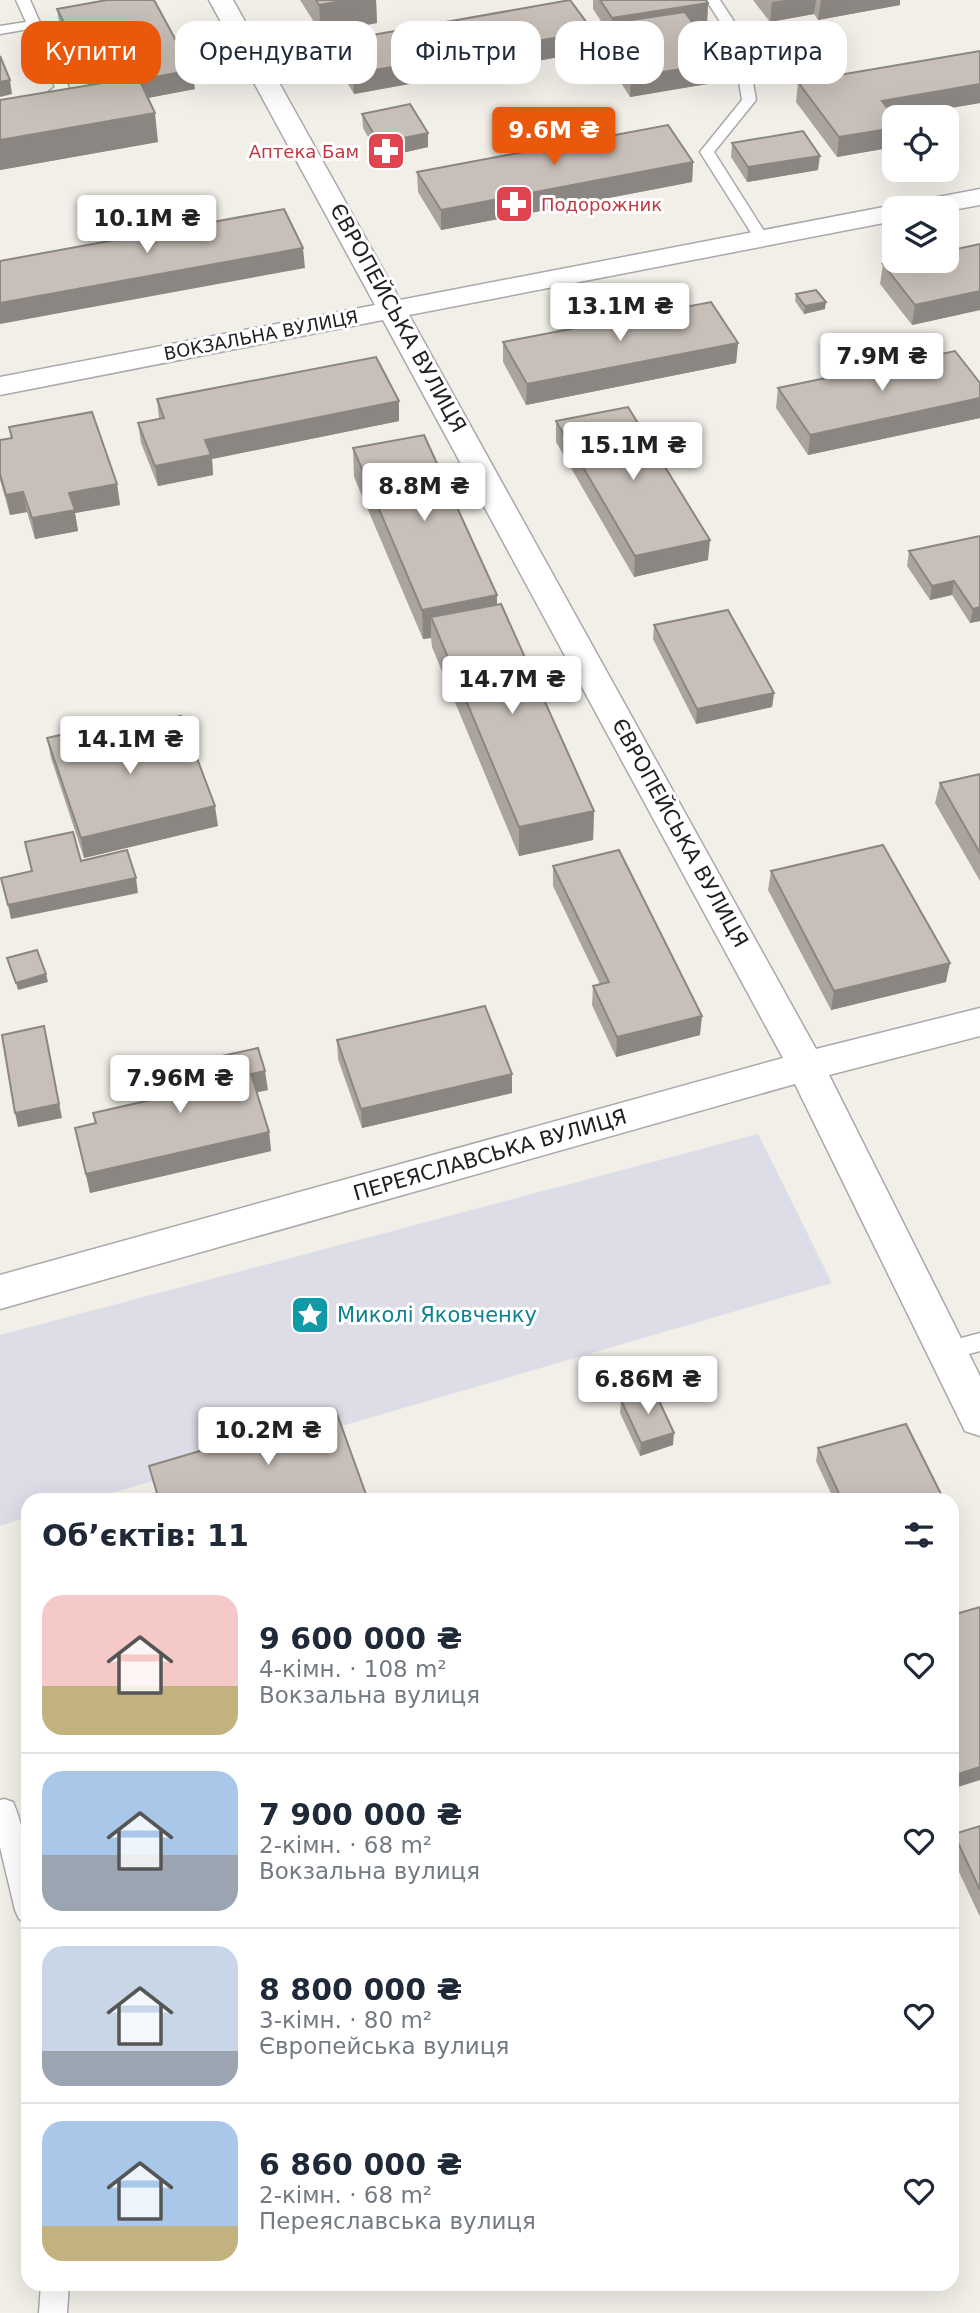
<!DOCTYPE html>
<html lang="uk">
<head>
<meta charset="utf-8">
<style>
	:root { --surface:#fff; --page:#f2f2f3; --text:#1f2937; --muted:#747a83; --line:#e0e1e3; --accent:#ea580c }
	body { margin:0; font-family:"DejaVu Sans",sans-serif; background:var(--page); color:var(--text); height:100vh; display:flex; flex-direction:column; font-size:26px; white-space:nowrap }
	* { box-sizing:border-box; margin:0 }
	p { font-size:23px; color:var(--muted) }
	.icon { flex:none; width:38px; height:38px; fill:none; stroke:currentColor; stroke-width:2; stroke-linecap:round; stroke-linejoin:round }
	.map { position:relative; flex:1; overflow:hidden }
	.details { position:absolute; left:21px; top:1493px; width:938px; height:798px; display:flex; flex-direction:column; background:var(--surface); border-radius:21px; box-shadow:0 7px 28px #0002 }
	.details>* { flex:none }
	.top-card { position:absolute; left:21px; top:21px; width:938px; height:63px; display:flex; gap:14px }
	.buttons { position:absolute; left:882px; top:105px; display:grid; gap:14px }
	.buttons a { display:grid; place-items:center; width:77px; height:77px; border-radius:14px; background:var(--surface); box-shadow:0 7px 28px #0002; font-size:35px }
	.price { position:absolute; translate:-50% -60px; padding:0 16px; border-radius:7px; background:#fff; color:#222; font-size:23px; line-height:46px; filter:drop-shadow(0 2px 4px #0008) }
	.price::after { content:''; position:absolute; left:50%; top:42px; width:21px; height:16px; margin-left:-10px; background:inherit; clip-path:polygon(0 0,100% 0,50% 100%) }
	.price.selected { background:var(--accent); color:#fff }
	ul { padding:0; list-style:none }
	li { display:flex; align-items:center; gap:21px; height:175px; padding:0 21px }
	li+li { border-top:2px solid var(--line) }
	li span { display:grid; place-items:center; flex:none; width:196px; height:140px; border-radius:21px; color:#555 }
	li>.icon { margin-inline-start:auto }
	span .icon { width:84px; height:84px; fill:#fffc; stroke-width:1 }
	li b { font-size:30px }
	h2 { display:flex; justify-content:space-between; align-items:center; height:84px; padding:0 21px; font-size:30px }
	.tag { padding:0 24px; border-radius:21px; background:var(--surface); box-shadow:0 7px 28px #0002; font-size:24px; line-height:63px }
	.tag.selected { background:var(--accent); color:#fff }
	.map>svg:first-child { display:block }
	.plaza { fill:#dddde8 }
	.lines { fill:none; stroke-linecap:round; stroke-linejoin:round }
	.lane-casing { stroke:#a9a9a9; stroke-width:3 }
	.street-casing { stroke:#a9a9a9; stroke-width:3 }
	.lane { fill:#fff; fill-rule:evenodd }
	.street { fill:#fff; fill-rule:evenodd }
	.wall { fill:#aba49e }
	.shaded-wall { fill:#8b8681 }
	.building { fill:#c7bfb8; stroke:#8b8681; stroke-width:2 }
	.labels { text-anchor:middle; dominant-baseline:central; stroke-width:6; stroke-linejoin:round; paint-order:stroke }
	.far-health-label { font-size:18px; fill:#be3a42; stroke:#fff; text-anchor:end }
	.far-street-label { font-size:18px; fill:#222; stroke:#fff }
	.street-label { font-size:21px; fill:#222; stroke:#fff }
	.culture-label { font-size:21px; fill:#0d838f; stroke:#fff; text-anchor:start }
</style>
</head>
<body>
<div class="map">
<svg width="980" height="2313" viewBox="0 0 980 2313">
	<rect width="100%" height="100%" fill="#f2efe9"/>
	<!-- plaza -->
	<path class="plaza" d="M758 1134 832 1283 88 1500H28V1517L0 1526V1335Z"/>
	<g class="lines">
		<defs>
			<g id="lane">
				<path d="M16 0H30L69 88 39 113 0 126V118L29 107 55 87 29 29 0 34V26L26 22Z"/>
				<path d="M706 0H720L746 40 756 100 714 152 769 239 762 243 755 239 700 152 742 100 732 40Z"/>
				<path d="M980 1333V1351L947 1360 939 1358 936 1351 939 1344Z"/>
				<path d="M4 1799 13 1802C30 1841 28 1882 28 1923L19 1919 15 1910 0 1847V1800Z"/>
				<path d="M41 2284H69L67 2313H39Z"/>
			</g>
			<g id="street">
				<path d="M209 0H233L400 300 894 205 904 208H894V221L409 315 816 1049 980 1008V1036L829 1075 980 1376V1436L965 1431 795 1084 0 1309V1275L783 1058 383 320 0 395V377L375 305Z"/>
				<path d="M980 189V205L947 211V208H908L912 202Z"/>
			</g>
		</defs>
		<!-- lane casing -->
		<use href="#lane" class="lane-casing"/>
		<!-- street casing -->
		<use href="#street" class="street-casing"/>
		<!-- lane -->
		<use href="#lane" class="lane"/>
		<!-- street -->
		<use href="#street" class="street"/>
	</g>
	<!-- wall -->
	<g class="wall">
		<path d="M300 0H376L377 23 321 33Z"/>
		<path d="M593 0H706L708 3 707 23 694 25 720 63 719 82 630 97 597 45V25L603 24 593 9Z"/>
		<path d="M753 0H900V5L818 20 814 14 770 22Z"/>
		<path d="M57 9 195 89 148 98 158 142 0 170V100L88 85 60 28Z"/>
		<path d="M333 42 592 51 354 94 334 61Z"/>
		<path d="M980 51V103L894 117V147L837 157 796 102 798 82Z"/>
		<path d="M362 114 428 133V147L380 158 363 128Z"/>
		<path d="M732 143 818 170 747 182 731 157Z"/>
		<path d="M693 162 692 182 441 230 418 192 417 172Z"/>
		<path d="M980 244V310L912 325 880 284 883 264Z"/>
		<path d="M796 294 825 309 804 314 795 301Z"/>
		<path d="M503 342 738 343 736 363 526 405 503 362Z"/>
		<path d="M980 383V418L808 455 776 408 778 388Z"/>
		<path d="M157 399 399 401V421L212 459 213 475 158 486 141 443 138 423 159 419Z"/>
		<path d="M556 421 708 560 634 577 556 442Z"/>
		<path d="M9 427 117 484 120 505 75 513 78 531 35 539 27 512 10 515 0 480V440L11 438Z"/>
		<path d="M353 448 497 604 594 811 593 840 519 856 432 647 431 638 423 639 354 477Z"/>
		<path d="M980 536V621L970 623 952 595 930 600 907 566 909 551Z"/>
		<path d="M654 625 774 693 772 707 696 724 653 639Z"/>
		<path d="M47 738 218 826 84 858 51 758Z"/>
		<path d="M980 774V881L935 803 940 783Z"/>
		<path d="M553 866 700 1035 616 1057 592 1005 593 986 600 984 553 886Z"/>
		<path d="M771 871 946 982 831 1010 768 890Z"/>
		<path d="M337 1040 512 1074V1093L362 1128 338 1059Z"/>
		<path d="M166 1068 268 1090 257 1092 269 1132 271 1151 90 1193 75 1128 95 1124 93 1113 172 1095Z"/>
		<path d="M621 1400 673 1445 640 1456 620 1413Z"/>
		<path d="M818 1448 944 1500H834L816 1461Z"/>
		<path d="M149 1466 368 1500H158Z"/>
		<path d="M980 1826V1917L952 1857V1839L954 1834Z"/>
	</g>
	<!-- shaded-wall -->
	<g class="shaded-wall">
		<path d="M346 0H376L377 23 321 33 319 5Z"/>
		<path d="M785 0H816L814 14 770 22 772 2Z"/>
		<path d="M821 0H900V5L818 20Z"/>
		<path d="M708 3 707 23 612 38V18Z"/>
		<path d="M593 31 592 51 354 94 353 74Z"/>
		<path d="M720 63 719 82 630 97 631 77Z"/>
		<path d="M192 70 195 89 100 107 97 87Z"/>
		<path d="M10 80 12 94 0 97V82Z"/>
		<path d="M980 84V103L899 117H894L882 101Z"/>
		<path d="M155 113 158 142 0 170V140Z"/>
		<path d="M894 128V147L837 157 839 137Z"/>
		<path d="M428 133V147L380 158 379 143Z"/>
		<path d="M820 156 818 170 747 182 748 167Z"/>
		<path d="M693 162 692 182 441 230V210Z"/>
		<path d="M303 248 305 268 0 324V303Z"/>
		<path d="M980 291V310L912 325 915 305Z"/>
		<path d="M826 302 825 309 804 314 805 306Z"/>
		<path d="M738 343 736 363 526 405 527 384Z"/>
		<path d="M980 398V418L808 455 810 435Z"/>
		<path d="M399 401V421L212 459 213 475 158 486 155 466 205 440Z"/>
		<path d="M117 484 120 505 75 513 78 531 35 539 32 518 69 493Z"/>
		<path d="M23 492 27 512 10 515 6 495Z"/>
		<path d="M710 540 708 560 634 577 635 556Z"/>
		<path d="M954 581 952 595 930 600 932 586Z"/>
		<path d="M497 595V625L431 617V638L423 639 422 610Z"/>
		<path d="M980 607V621L970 623 973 609Z"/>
		<path d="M774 693 772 707 696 724 697 709Z"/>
		<path d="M215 806 218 826 84 858 81 838Z"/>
		<path d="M594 811 593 840 519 856V827Z"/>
		<path d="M136 878 138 893 11 919 8 905Z"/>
		<path d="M950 963 946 982 831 1010 834 991Z"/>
		<path d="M46 974 48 982 18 990 16 983Z"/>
		<path d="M702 1016 700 1035 616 1057 617 1037Z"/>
		<path d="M44 1026 62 1118 18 1127 15 1113Z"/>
		<path d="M265 1071 268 1090 254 1093 251 1074Z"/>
		<path d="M512 1074V1093L362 1128 361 1109Z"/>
		<path d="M269 1132 271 1151 90 1193 86 1174Z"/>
		<path d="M674 1433 673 1445 640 1456 641 1443Z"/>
		<path d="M957 1526 953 1538H952V1527Z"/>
		<path d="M980 1767V1780L952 1789V1776Z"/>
	</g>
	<!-- building -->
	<g class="building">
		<path d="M107 0H154L192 70 139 80 138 77 95 84 57 9Z"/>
		<path d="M316 0H346L319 5Z"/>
		<path d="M570 0 593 31 353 74 333 42Z"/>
		<path d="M600 0H706L708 3 612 18Z"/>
		<path d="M685 12 720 63 631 77 597 25Z"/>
		<path d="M980 51V84L882 101 894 117V128L839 137 798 82Z"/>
		<path d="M0 56 10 80 0 82Z"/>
		<path d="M138 77 155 113 0 140V100Z"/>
		<path d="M410 104 428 133 379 143 362 114Z"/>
		<path d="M668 125 693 162 441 210 417 172Z"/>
		<path d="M803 131 820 156 748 167 732 143Z"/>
		<path d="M284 209 303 248 0 303V261Z"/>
		<path d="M980 244V291L915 305 883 264 899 261H947V251Z"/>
		<path d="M816 290 826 302 805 306 796 294Z"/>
		<path d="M711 302 738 343 527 384 503 342Z"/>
		<path d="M955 351 980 383V398L810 435 778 388Z"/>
		<path d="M376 357 399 401 205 440 211 455 155 466 138 423 164 418 157 399Z"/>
		<path d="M628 407 710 540 635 556 556 421Z"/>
		<path d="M92 412 117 484 69 493 75 510 32 518 23 492 6 495 0 474V440L12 438 9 427Z"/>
		<path d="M424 435 497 595 422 610 353 448Z"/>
		<path d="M980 536V607L973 609 954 581 932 586 909 551Z"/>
		<path d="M501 604 594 811 519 827 431 617Z"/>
		<path d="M728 610 774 693 697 709 654 625Z"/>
		<path d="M181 716 215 806 81 838 47 738 83 730 86 738Z"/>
		<path d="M980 774V853L940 783Z"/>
		<path d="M73 832 81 861 127 850 136 878 8 905 1 878 32 871 25 842Z"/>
		<path d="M883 845 950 963 834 991 771 871Z"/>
		<path d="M619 850 702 1016 617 1037 593 986 609 982 553 866Z"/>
		<path d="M37 950 46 974 16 983 7 958Z"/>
		<path d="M485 1006 512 1074 361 1109 337 1040Z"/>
		<path d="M44 1026 59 1104 15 1113 2 1035Z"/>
		<path d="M258 1048 265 1071 251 1074 269 1132 86 1174 75 1128 96 1123 93 1113 173 1095 166 1068Z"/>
		<path d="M654 1390 674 1433 641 1443 621 1400Z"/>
		<path d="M336 1411 368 1500H159L149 1466Z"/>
		<path d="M906 1424 944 1500H842L818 1448Z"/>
		<path d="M952 1516 957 1526 952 1527Z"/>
		<path d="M980 1607V1767L952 1776V1715H953L952 1712V1615Z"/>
		<path d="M980 1826V1890L954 1834Z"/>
	</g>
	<!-- icons -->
	<defs>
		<symbol id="pharmacy-square" viewBox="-11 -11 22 22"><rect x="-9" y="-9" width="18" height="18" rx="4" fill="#e0444e" stroke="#fff"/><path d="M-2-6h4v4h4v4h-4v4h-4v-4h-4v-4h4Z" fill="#fff"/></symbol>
		<symbol id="sight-square" viewBox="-11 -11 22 22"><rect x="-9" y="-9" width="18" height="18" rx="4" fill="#0f9aa8" stroke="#fff"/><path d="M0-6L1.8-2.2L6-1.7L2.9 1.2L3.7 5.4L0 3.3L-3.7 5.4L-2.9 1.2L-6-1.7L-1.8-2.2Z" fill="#fff"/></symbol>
	</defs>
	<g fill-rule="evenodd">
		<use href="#pharmacy-square" x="364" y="129" width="44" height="44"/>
		<use href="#pharmacy-square" x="492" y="182" width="44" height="44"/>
		<use href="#sight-square" x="288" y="1293" width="44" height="44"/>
	</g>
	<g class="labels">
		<!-- far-health labels -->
		<g class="far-health-label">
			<text x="359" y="151">Аптека Бам</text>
			<text x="541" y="204" text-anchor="start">Подорожник</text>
		</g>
		<!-- far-street labels -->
		<g class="far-street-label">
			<text transform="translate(261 335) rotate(-11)">ВОКЗАЛЬНА ВУЛИЦЯ</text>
		</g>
		<!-- street labels -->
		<g class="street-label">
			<text transform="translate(398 318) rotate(61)">ЄВРОПЕЙСЬКА ВУЛИЦЯ</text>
			<text transform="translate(680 833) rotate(61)">ЄВРОПЕЙСЬКА ВУЛИЦЯ</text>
			<text transform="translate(490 1155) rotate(-16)">ПЕРЕЯСЛАВСЬКА ВУЛИЦЯ</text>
		</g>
		<!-- culture labels -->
		<g class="culture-label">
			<text x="337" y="1315">Миколі Яковченку</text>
		</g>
	</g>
</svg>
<div class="buttons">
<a><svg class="icon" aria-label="locate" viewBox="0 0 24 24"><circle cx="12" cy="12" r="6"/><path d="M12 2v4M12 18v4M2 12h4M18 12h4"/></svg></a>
<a><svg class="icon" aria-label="layers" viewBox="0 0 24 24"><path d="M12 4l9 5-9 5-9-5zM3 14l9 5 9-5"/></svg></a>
</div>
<b class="price selected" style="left:554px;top:167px">9.6M ₴</b>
<b class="price" style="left:147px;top:255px">10.1M ₴</b>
<b class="price" style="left:620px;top:343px">13.1M ₴</b>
<b class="price" style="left:882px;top:393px">7.9M ₴</b>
<b class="price" style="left:633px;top:482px">15.1M ₴</b>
<b class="price" style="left:424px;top:523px">8.8M ₴</b>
<b class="price" style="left:512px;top:716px">14.7M ₴</b>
<b class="price" style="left:130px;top:776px">14.1M ₴</b>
<b class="price" style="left:180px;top:1115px">7.96M ₴</b>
<b class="price" style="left:648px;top:1416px">6.86M ₴</b>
<b class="price" style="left:268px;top:1467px">10.2M ₴</b>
<div class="top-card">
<a class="tag selected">Купити</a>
<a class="tag">Орендувати</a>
<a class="tag">Фільтри</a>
<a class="tag">Нове</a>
<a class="tag">Квартира</a>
</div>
<section class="details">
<h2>Об’єктів: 11<svg class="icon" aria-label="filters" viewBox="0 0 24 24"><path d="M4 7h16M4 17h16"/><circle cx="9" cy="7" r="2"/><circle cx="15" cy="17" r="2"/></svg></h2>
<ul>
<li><span style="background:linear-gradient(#f6c9c9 65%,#c2b280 0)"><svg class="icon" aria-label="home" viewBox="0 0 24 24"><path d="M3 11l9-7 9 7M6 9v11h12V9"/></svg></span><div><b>9 600 000 ₴</b><p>4-кімн. · 108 m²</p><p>Вокзальна вулиця</p></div><svg class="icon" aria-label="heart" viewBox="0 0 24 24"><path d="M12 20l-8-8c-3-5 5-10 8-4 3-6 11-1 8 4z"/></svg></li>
<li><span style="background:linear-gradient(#a9c7e8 60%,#9aa5b1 0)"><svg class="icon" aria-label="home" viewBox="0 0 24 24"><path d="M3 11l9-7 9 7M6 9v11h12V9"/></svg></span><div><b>7 900 000 ₴</b><p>2-кімн. · 68 m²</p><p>Вокзальна вулиця</p></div><svg class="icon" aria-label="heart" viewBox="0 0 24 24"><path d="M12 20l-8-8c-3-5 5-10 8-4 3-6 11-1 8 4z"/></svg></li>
<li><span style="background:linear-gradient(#c9d6e8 75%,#9aa5b1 0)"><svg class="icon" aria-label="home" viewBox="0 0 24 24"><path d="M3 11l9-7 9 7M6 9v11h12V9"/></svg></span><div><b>8 800 000 ₴</b><p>3-кімн. · 80 m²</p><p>Європейська вулиця</p></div><svg class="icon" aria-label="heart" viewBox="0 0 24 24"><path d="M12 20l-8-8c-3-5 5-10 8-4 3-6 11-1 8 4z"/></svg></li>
<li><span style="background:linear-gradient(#a9c7e8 75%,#c2b280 0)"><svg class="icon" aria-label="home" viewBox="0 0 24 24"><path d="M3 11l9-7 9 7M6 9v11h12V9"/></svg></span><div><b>6 860 000 ₴</b><p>2-кімн. · 68 m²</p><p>Переяславська вулиця</p></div><svg class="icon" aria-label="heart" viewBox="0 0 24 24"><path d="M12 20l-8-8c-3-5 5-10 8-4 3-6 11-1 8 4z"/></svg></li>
</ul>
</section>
</div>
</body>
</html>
